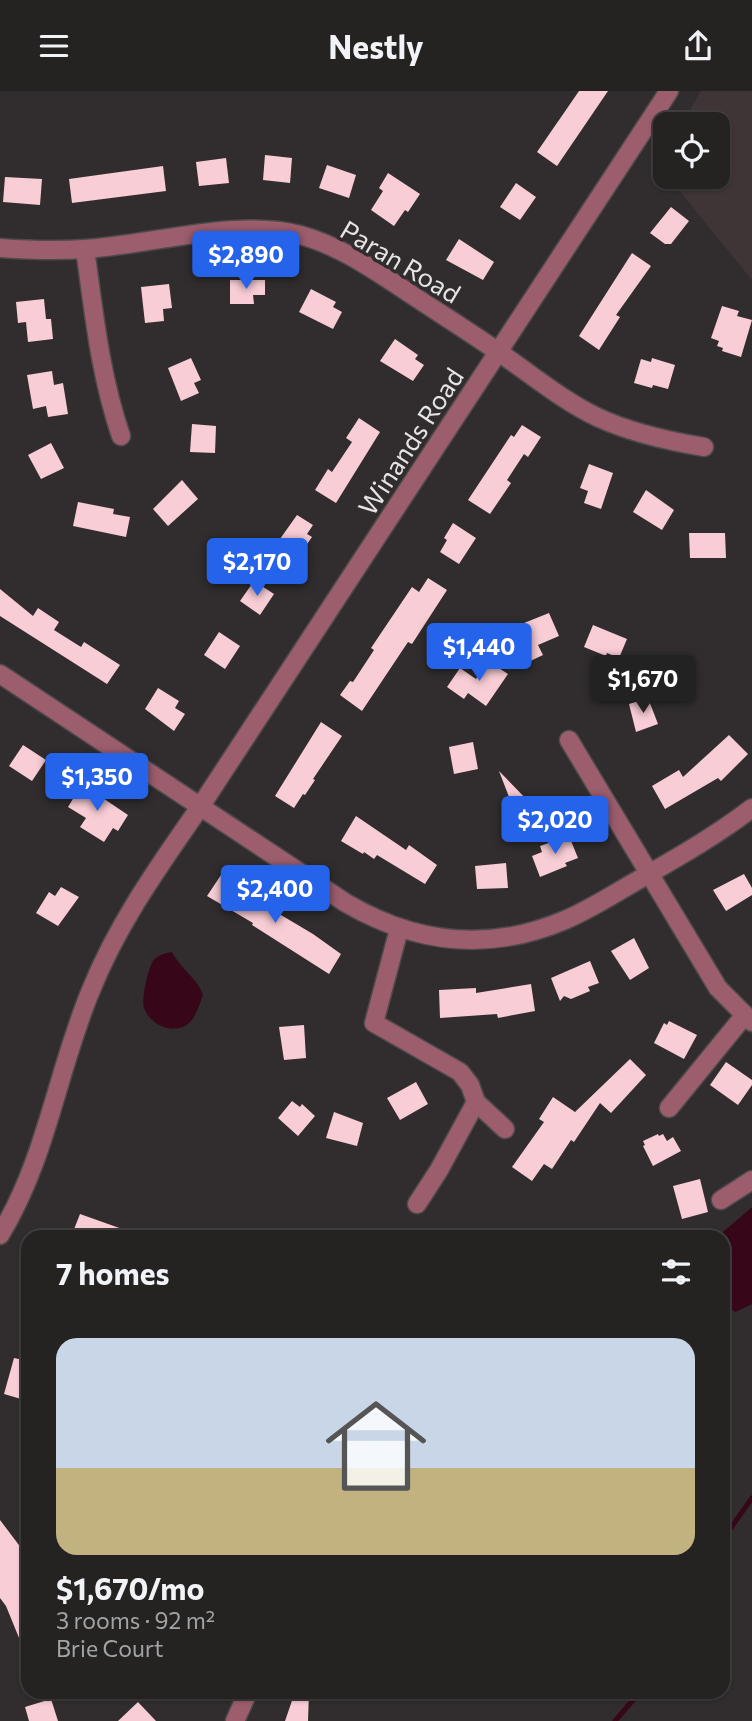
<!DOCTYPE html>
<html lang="en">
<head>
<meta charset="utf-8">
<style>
	:root { --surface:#252222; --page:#312f2f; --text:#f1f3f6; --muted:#a3a4a5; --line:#423f40; --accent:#2563eb }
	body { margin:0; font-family:Commissioner,sans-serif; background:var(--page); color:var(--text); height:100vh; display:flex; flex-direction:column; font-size:26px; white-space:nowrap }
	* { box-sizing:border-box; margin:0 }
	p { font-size:23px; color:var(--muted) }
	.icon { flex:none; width:38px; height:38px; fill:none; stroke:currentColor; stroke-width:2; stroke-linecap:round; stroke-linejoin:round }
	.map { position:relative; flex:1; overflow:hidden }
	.details { position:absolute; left:21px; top:1139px; width:709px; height:469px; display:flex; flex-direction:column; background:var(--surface); border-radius:21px; box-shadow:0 2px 5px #0004,0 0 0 2px var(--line) }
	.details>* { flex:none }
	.buttons { position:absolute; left:653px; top:21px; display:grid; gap:14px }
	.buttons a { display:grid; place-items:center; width:77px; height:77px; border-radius:14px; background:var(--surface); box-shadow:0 2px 5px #0004,0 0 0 2px var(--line); font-size:35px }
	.price { position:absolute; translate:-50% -60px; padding:0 16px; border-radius:7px; background:var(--accent); color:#fff; font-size:23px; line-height:46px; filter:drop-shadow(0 2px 4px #0008) }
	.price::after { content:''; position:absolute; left:50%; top:42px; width:21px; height:16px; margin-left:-10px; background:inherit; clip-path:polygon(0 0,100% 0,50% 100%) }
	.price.selected { background:#222; color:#fff }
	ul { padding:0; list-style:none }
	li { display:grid; align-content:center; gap:14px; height:371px; padding:0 35px }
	li span { display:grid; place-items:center; height:217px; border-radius:21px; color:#555 }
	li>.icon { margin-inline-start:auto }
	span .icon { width:126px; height:126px; fill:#fffc; stroke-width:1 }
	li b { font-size:30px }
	h2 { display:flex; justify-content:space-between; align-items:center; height:84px; padding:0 35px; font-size:30px }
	header { display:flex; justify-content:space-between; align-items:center; height:91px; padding:0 35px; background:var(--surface); font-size:32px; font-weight:700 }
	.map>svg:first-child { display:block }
	.built { fill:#3f3537 }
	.water { fill:#370719 }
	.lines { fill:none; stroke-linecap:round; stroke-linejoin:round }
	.stream { stroke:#370719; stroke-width:5 }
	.building { fill:#f9cdd6 }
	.minor-casing { stroke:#4e4a4b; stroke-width:21 }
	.minor { stroke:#9c5d6d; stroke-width:18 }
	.labels { text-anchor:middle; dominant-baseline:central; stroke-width:7; stroke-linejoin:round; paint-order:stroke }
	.street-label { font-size:26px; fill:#e7e4e4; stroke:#312d2e }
</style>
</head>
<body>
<header><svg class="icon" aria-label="menu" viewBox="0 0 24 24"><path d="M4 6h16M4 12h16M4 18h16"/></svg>Nestly<svg class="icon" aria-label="share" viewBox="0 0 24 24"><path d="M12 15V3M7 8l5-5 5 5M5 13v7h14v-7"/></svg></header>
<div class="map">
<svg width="752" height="1630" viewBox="0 0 752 1630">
	<rect width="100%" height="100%" fill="#312d2e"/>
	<!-- built -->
	<path class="built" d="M701 0H752V189L668 86H718V33H682Z"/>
	<!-- water -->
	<g class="water">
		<path d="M172 861C180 877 199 889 203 904 200 912 197 922 192 929 178 946 151 936 144 917 141 909 148 878 153 870 157 864 165 862 172 861Z"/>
		<path d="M752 1116V1213L736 1221 729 1218 723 1209V1146H717Z"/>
	</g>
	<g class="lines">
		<!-- stream -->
		<g class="stream">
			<path d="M723 1448 752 1407"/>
			<path d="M615 1630 640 1601"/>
		</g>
	</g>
	<!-- building -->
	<g class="building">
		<path d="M579 0H608L557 75 537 61Z"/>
		<path d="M265 64 292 67 290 92 263 89Z"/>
		<path d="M226 67 229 92 199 95 196 71Z"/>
		<path d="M327 74 356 84 349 107 319 97Z"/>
		<path d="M163 75 166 100 72 112 69 88Z"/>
		<path d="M388 82 420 103 408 121 405 119 394 135 371 119 383 100 379 97Z"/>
		<path d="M5 86 42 88 40 114 3 111Z"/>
		<path d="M516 92 536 106 520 129 500 116Z"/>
		<path d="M671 116 689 130 671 153H665L650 142Z"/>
		<path d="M459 148 494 171 483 189 446 169Z"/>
		<path d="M632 162 651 175 616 224 620 226 599 259 579 245Z"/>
		<path d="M230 189H265V204H253L254 213H230Z"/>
		<path d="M169 193 172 217 163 218 164 230 145 232 141 196Z"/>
		<path d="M311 198 336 211 333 216 342 221 333 238 299 221Z"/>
		<path d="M44 208 46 228H51L53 248 28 251 26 231 18 232 16 211Z"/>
		<path d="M722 215 739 220 737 225 752 229 741 266 722 260 723 257 717 255 719 250 711 247Z"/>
		<path d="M395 248 418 264 415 268 424 274 413 290 380 270Z"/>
		<path d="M191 267 201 289 194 292 199 302 181 310 168 277Z"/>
		<path d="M652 267 675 274 668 298 653 294 652 297 634 292 641 268 651 271Z"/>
		<path d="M52 280 54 294 63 292 68 323 48 326 46 315 33 318 27 284Z"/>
		<path d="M359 327 380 341 336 412 315 399 328 378 332 381 352 351 346 347Z"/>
		<path d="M192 333 216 335 215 362 190 361Z"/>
		<path d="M522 334 541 346 528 366 524 363 507 389 511 392 490 423 468 409 511 344 514 346Z"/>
		<path d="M51 352 64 377 41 388 28 364Z"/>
		<path d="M589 373 613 382 601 418 584 412 588 400 580 397Z"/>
		<path d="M182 389 198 408 168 435 153 418Z"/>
		<path d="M646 399 674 419 662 439 633 421Z"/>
		<path d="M78 411 114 418 113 423 130 426 126 446 73 435Z"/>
		<path d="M297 424 313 434 307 443 312 446 296 469 275 455Z"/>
		<path d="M453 432 476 447 459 473 440 461 447 449 444 447Z"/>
		<path d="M689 442H725L726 467H690Z"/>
		<path d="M428 487 447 499 412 553 408 551 362 620 340 604 350 590 353 591 374 559 371 557 412 496 419 501Z"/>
		<path d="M254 490 274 503 260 524 240 510Z"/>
		<path d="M0 498 33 525 38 517 59 531 54 539 81 556 84 551 120 574 107 593 0 525Z"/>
		<path d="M549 522 559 545 538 554 543 564 524 573 509 538Z"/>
		<path d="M593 534 627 548 619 567 607 562 606 565 584 556Z"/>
		<path d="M219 541 240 555 225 578 204 564Z"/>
		<path d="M488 570 508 583 486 615 468 602 464 608 447 596 460 577 476 588Z"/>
		<path d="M158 597 179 610 175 617 185 623 174 640 145 618Z"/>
		<path d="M648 607 658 633 636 641 629 613Z"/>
		<path d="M321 631 342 645 313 688 315 689 305 704 303 703 294 717 275 705Z"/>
		<path d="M729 644 748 663 721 690 718 687 665 718 652 695 679 679 683 686Z"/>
		<path d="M473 651 478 678 454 683 449 656Z"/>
		<path d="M23 654 46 669 32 690 9 675Z"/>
		<path d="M499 680 530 712 516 724Z"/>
		<path d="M82 693 128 724 118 740 113 737 104 751 80 736 86 727 68 716Z"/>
		<path d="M356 725 406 759 409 754 437 774 425 793 377 764 374 768 364 761 363 763 341 750Z"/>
		<path d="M569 745 578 767 565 772 567 775 540 786 532 765 542 761 540 755Z"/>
		<path d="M506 772 508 797 477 798 475 775Z"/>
		<path d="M744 783 752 797V804L726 820 713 799Z"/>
		<path d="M221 784 249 805 313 843 341 863 329 883 252 834 253 832 207 805Z"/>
		<path d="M61 796 79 806 58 835 36 822 49 801 55 805Z"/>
		<path d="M634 847 649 877 630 889 611 860Z"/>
		<path d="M590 870 599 892 588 896 590 900 571 908 564 905 560 910 551 887Z"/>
		<path d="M531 893 535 920 498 927 497 923 440 927 439 899 476 897V902Z"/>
		<path d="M669 930 697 944 684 968 654 952 664 932 667 934Z"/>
		<path d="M304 934 306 967 284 969 279 936Z"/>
		<path d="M630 968 646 984 611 1022 600 1012 574 1051 571 1049 552 1078 544 1073 532 1090 512 1076 544 1031 539 1028 553 1006 575 1021Z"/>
		<path d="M726 971 752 989V994L738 1014 710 994Z"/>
		<path d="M416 991 428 1013 400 1029 387 1007Z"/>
		<path d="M292 1010 300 1016 302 1013 315 1025 298 1045 278 1027Z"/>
		<path d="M334 1021 363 1032 357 1055 326 1047Z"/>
		<path d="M658 1043 659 1045 663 1043 667 1050 673 1046 681 1060 653 1075 643 1055 645 1054 643 1050Z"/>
		<path d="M700 1088 708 1121 682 1128 673 1095Z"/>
		<path d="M80 1123 139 1144V1146H71Z"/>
		<path d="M14 1267 28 1270V1310L4 1303Z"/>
		<path d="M0 1429 28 1466V1569L6 1515 0 1507Z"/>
		<path d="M295 1601H309L308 1630H285Z"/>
		<path d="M51 1608 58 1630H29L25 1616Z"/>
		<path d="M138 1611 156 1630H118Z"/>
	</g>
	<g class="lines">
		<defs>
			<g id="minor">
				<path d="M0 157C28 159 56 160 85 158 151 154 236 127 300 144 341 155 377 181 412 204 441 223 471 242 500 262 532 284 562 309 597 326 631 342 668 350 704 356"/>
				<path d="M85 158C94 222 100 284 121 345"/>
				<path d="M0 583 346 812C416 853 490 861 565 829 591 818 615 802 640 788 678 766 717 744 752 717"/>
				<path d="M569 649 718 897 752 931"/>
				<path d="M399 838 374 932 460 981 470 994 476 1011 439 1079 417 1113"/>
				<path d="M476 1011 505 1038"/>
				<path d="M669 1017 744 925"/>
				<path d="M721 1109 752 1089"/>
				<path d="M0 1144C47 1067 57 980 91 899 118 832 159 775 200 716L669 0"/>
				<path d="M235 1630 248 1601"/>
			</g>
		</defs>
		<!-- minor casing -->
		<use href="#minor" class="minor-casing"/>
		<!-- minor -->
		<use href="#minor" class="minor"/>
	</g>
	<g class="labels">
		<!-- street labels -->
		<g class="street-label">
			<text transform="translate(401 170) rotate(31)">Paran Road</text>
			<text transform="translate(410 350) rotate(-57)">Winands Road</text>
		</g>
	</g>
</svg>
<div class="buttons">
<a><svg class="icon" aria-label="locate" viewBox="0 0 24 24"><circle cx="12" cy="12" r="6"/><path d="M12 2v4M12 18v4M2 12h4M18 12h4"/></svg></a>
</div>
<b class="price" style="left:246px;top:200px">$2,890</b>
<b class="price" style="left:257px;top:507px">$2,170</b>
<b class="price" style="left:479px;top:592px">$1,440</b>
<b class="price selected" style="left:643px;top:624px">$1,670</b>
<b class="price" style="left:97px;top:722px">$1,350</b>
<b class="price" style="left:555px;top:765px">$2,020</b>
<b class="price" style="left:275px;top:834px">$2,400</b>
<section class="details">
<h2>7 homes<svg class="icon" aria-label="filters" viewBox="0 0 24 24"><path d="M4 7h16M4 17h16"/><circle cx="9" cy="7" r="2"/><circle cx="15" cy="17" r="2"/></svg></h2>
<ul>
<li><span style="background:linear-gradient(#c9d6e8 60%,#c2b280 0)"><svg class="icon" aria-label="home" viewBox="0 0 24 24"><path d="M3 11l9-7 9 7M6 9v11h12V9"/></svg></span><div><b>$1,670/mo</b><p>3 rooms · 92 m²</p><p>Brie Court</p></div></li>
</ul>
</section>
</div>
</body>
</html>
